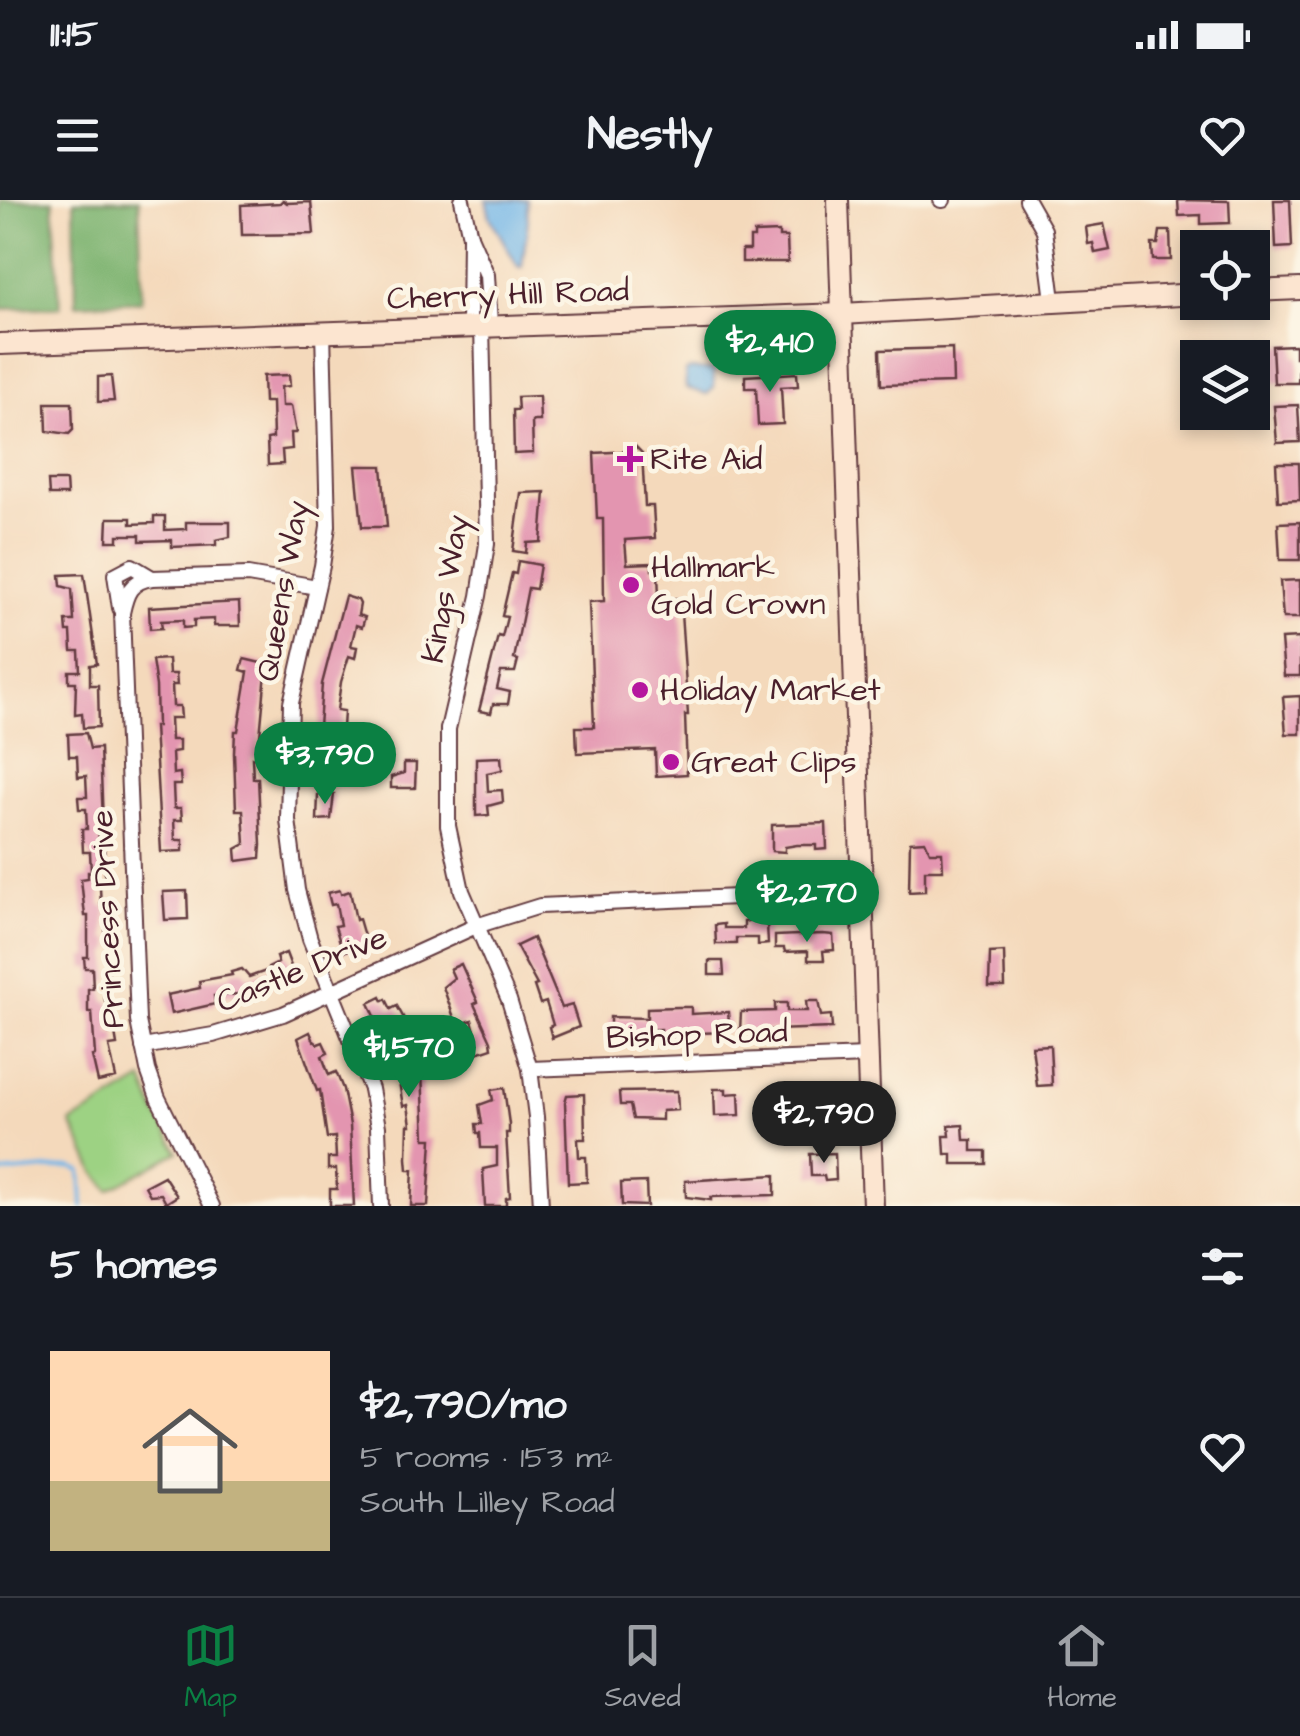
<!DOCTYPE html>
<html lang="en">
<head>
<meta charset="utf-8">
<style>
	:root { --surface:#171b24; --page:#242831; --text:#f1f3f6; --muted:#9ea1a6; --line:#363941; --accent:#0b8043 }
	body { margin:0; font-family:"Architects Daughter",sans-serif; background:var(--page); color:var(--text); height:100vh; display:flex; flex-direction:column; font-size:38px; white-space:nowrap }
	* { box-sizing:border-box; margin:0 }
	p { font-size:32px; color:var(--muted) }
	.icon { flex:none; width:55px; height:55px; fill:none; stroke:currentColor; stroke-width:2; stroke-linecap:round; stroke-linejoin:round }
	.map { position:relative; height:1006px; overflow:hidden }
	.sheet { display:flex; flex-direction:column; background:var(--surface); flex:1 }
	.sheet>* { flex:none }
	.tools { position:absolute; left:1180px; top:30px; display:grid; gap:20px }
	.tools a { display:grid; place-items:center; width:90px; height:90px; border-radius:0px; background:var(--surface); box-shadow:0 5px 15px #0003; font-size:50px }
	.price { position:absolute; translate:-50% -85px; padding:0 22px; border-radius:35px; background:var(--accent); color:#fff; font-size:32px; line-height:65px; filter:drop-shadow(0 2px 5px #0008) }
	.price::after { content:''; position:absolute; left:50%; top:60px; width:30px; height:22px; margin-left:-15px; background:inherit; clip-path:polygon(0 0,100% 0,50% 100%) }
	.price.on { background:#222; color:#fff }
	ul { padding:0; list-style:none }
	li { display:flex; align-items:center; gap:30px; height:250px; padding:0 50px }
	li span { display:grid; place-items:center; flex:none; width:280px; height:200px; border-radius:0px; color:#555 }
	li>.icon { margin-inline-start:auto }
	span .icon { width:120px; height:120px; fill:#fffc; stroke-width:1 }
	li b { font-size:42px }
	h2 { display:flex; justify-content:space-between; align-items:center; height:120px; padding:0 50px; font-size:42px }
	.status { display:flex; justify-content:space-between; align-items:center; height:70px; padding:0 50px; background:var(--surface); direction:ltr }
	.status svg { height:28px; fill:currentColor }
	header { display:flex; justify-content:space-between; align-items:center; height:130px; padding:0 50px; background:var(--surface); font-size:45px; font-weight:700 }
	.tab-bar { display:flex; justify-content:space-around; align-items:center; height:140px; border-top:2px solid var(--line); background:var(--surface); font-size:28px; color:var(--muted) }
	.tab-bar a { display:grid; justify-items:center; gap:5px }
	.tab-bar .on { color:var(--accent) }
	.map>svg:first-child { display:block }
	.green { fill:#9dd283; stroke:#747857; stroke-width:2.5 }
	.forest { fill:#7eb471; stroke:#646a4e; stroke-width:2.5 }
	.water { fill:#72b6e8; stroke:#5e6a8a; stroke-width:2.5 }
	.lines { fill:none; stroke-linecap:round; stroke-linejoin:round }
	.stream { stroke:#72b6e8; stroke-width:4 }
	.building { fill:#e395b0 }
	.street-casing { stroke:#643b41; stroke-width:18 }
	.secondary-casing { stroke:#643b41; stroke-width:24 }
	.street { stroke:#fff; stroke-width:14 }
	.secondary { stroke:#fce5d0; stroke-width:20 }
	.poi-dot { fill:#b5179e; stroke:#fcf5e5; stroke-width:4 }
	.labels { text-anchor:middle; dominant-baseline:central; stroke-width:9; stroke-linejoin:round; paint-order:stroke }
	.street-label { font-size:32px; fill:#4a1f2b; stroke:#fcf5e5 }
	.poi-label { font-size:32px; fill:#4a1f2b; stroke:#fcf5e5; text-anchor:start }
</style>
</head>
<body>
<div class="status"><b>11:15</b><svg viewBox="0 0 49 12"><path d="M0 12V9h3v3zM5 12V6h3v6zM10 12V3h3v9zM15 12V0h3v12zM26 1h20v11H26zM47 4h2v5h-2z"/></svg></div>
<header><svg class="icon" aria-label="menu" viewBox="0 0 24 24"><path d="M4 6h16M4 12h16M4 18h16"/></svg>Nestly<svg class="icon" aria-label="heart" viewBox="0 0 24 24"><path d="M12 20l-8-8c-3-5 5-10 8-4 3-6 11-1 8 4z"/></svg></header>
<div class="map">
<svg width="1300" height="1006" viewBox="0 0 1300 1006">
	<rect width="100%" height="100%" fill="#fcf5e5"/>
	<filter id="ink" filterUnits="userSpaceOnUse"><feTurbulence type="fractalNoise" baseFrequency=".01" numOctaves="2"/><feDisplacementMap in="SourceGraphic" scale="20" xChannelSelector="R" yChannelSelector="G"/><feConvolveMatrix kernelMatrix="1 2 1 2 8 2 1 2 1" color-interpolation-filters="sRGB"/></filter>
	<filter id="wash" filterUnits="userSpaceOnUse"><feTurbulence type="fractalNoise" baseFrequency=".0048" numOctaves="4" result="noise"/><feDisplacementMap in="SourceGraphic" scale="40" xChannelSelector="R" yChannelSelector="G"/><feGaussianBlur stdDeviation="2.25" result="paint"/><feColorMatrix in="noise" values="0 0 0 0 0 0 0 0 0 0 0 0 0 0 0 0 0 1.4 0 .05"/><feComposite in="paint" operator="in"/></filter>
	<g filter="url(#wash)">
		<rect width="100%" height="100%" fill="#f4d9bb"/>
		<!-- green -->
		<path class="green" d="M143 880 155 910 178 952 109 990 95 972 71 923Z"/>
		<!-- forest -->
		<g class="forest">
			<path d="M0 0H53L60 107 0 109Z"/>
			<path d="M74 0H139L142 101 76 104Z"/>
		</g>
		<!-- water -->
		<g class="water">
			<path d="M486 0H527L528 21 522 67H518L490 17Z"/>
			<path d="M690 169 714 170V188L707 194 686 188 685 172Z"/>
		</g>
		<g class="lines">
			<!-- stream -->
			<path class="stream" d="M0 973 71 967 81 971 83 1006"/>
		</g>
		<g id="blocks">
			<!-- building -->
			<g class="building">
				<path d="M283 0 287 3 311 2 314 34 242 35 241 5 280 3Z"/>
				<path d="M1178 0 1229 1 1230 23 1201 24V15L1179 16Z"/>
				<path d="M1274 0H1290L1292 47 1276 48Z"/>
				<path d="M1104 24 1110 50 1095 53 1093 43 1088 44 1086 27Z"/>
				<path d="M1160 31H1170L1171 60H1153L1152 44H1158Z"/>
				<path d="M779 32V37H787L788 62H742V50H750V38H754V33Z"/>
				<path d="M1295 145V157H1299L1298 183H1274L1272 146Z"/>
				<path d="M952 148 953 183 881 185 880 150Z"/>
				<path d="M797 173 798 186 781 187 783 224 758 225 756 188H745V176Z"/>
				<path d="M289 175 290 186 281 187 282 206H291L296 233H291L292 249 282 250 283 264 268 265 267 239 273 238 272 202H264L263 176Z"/>
				<path d="M111 176 114 201 98 202V177Z"/>
				<path d="M539 196 540 221H532L533 253 514 254 513 210H518L517 197Z"/>
				<path d="M46 203H72L73 230 69 234 47 231Z"/>
				<path d="M1298 205 1300 242 1277 243 1274 206Z"/>
				<path d="M635 246 642 253 645 306H653L655 338 625 340 627 364 652 363V370H658L659 399 680 398 688 515H685L687 574 656 576 655 550 577 553 576 527H594L589 402 604 401 603 319H597L594 253 631 251Z"/>
				<path d="M1276 263H1299L1300 300 1278 301Z"/>
				<path d="M356 266H382L387 327H362Z"/>
				<path d="M48 281H66L67 295H49Z"/>
				<path d="M545 292 541 342 527 343 526 353 513 351 521 293Z"/>
				<path d="M154 316H165V330L186 329V322H230V337L216 340V345L172 347V340L140 341V335H118V341H107L108 318H131V324L154 323Z"/>
				<path d="M1300 322V360H1280L1278 323Z"/>
				<path d="M518 361 540 365 536 389 528 388 514 459 518 460 515 472H501L497 489 510 492 508 504H493L491 513 479 511 498 436 502 437 507 417 502 416 512 373 516 374Z"/>
				<path d="M84 374 97 464 90 465V485H98L99 527 83 528 82 513 75 514 76 482H69V471H80L79 451H72L71 432H67L66 421H74L72 389 61 386 60 375Z"/>
				<path d="M1300 380V418H1283L1280 381Z"/>
				<path d="M345 396 358 400 360 404 358 415 365 417 362 427 356 425 351 446 357 447 355 458 349 456 341 482 337 510 344 511 342 545H339V554L317 553 315 527H319L322 484Z"/>
				<path d="M239 402 240 426H214V419L194 420V427L183 428V420L161 421 162 428 150 429 149 407Z"/>
				<path d="M1300 438V476H1284L1281 439Z"/>
				<path d="M168 459 169 474H176L177 485H172L173 506H180L181 518H170L171 540H179V551L172 552 173 574 180 573 181 585H173L174 608H181L182 620H174L175 640H183V651L161 652 154 526H157L156 486 152 460Z"/>
				<path d="M244 459 265 464 263 472H266L258 558H252L253 578H258L261 645 260 658 237 661 236 649 245 644 243 610H236L234 553 235 531H238L248 472 241 470Z"/>
				<path d="M1300 496V534H1286L1283 497Z"/>
				<path d="M86 533 90 549 100 548 103 623H98L99 642H104L105 679 100 688 101 706H106L105 739H110L111 751H108L109 781H103L105 801H110V834L115 833 117 845 109 846 116 878 98 882 92 856 95 855 92 812H88V789L93 788 92 768H85L84 757H88V716H85L81 679 88 678V672H91L90 652H83L82 629H87L86 609H79L78 597H87L86 576 78 577 77 556H69L68 534Z"/>
				<path d="M501 557 502 570 487 573 488 591 502 590 503 602 488 606 489 615 476 616V558Z"/>
				<path d="M404 563H416L415 588H391V577L404 573Z"/>
				<path d="M334 594 331 619 317 620 318 595Z"/>
				<path d="M826 623 827 649 816 650V645H797L785 647V652L772 651V625Z"/>
				<path d="M925 641 930 652H942L943 670H925V691L909 692 910 642Z"/>
				<path d="M340 690 341 694 350 691 356 720 359 719 366 743 343 752 335 726 340 725 336 704 331 705 328 693Z"/>
				<path d="M187 691 188 719 165 720 163 692Z"/>
				<path d="M751 720 767 723 768 744 758 745V738H736V744H716L715 725 724 724V728H744V722Z"/>
				<path d="M823 734 833 735 834 750 823 751 824 760H808V751L785 752 784 748H775V736Z"/>
				<path d="M533 738 562 808 572 805 579 827 552 838 549 827 553 825 546 802 540 804 534 786 537 785 516 746Z"/>
				<path d="M1004 752 1005 787H989L990 753Z"/>
				<path d="M286 753 294 774 287 779 252 793 214 796 215 804 171 814 167 795 200 788 199 781 232 775 231 772 242 769 249 777 269 770 268 768 278 763 276 757Z"/>
				<path d="M709 761H723L724 775H709Z"/>
				<path d="M461 764 478 802 474 804 491 841 492 848 468 856 465 844 477 838 472 820 457 826 443 787 454 778 450 769Z"/>
				<path d="M381 797 383 801 386 799 391 809 397 806 407 824 415 844 407 847 416 873 422 872 425 939H432L428 1006H411L413 970H408L407 958 408 925H411L408 905 403 906 395 857 388 846 397 843 389 823 380 827 369 803Z"/>
				<path d="M806 801H818L821 816 831 815 832 828 740 831 741 812 775 811V803H787V811H807Z"/>
				<path d="M679 807H691V814L728 812 730 832 661 834V829L642 830 622 836 621 831 610 832V817L647 818V808Z"/>
				<path d="M310 832 314 841 318 844 323 842 328 853 322 856 329 875 336 872 343 889 350 925 354 1006H330V989H337L336 969H328V958H336L335 937 327 938 320 890 317 891 298 838Z"/>
				<path d="M1050 845 1052 885 1037 886 1032 846Z"/>
				<path d="M791 886V891H804L805 913 780 914 779 887Z"/>
				<path d="M504 888 509 924V933H506L510 997 506 998V1006H485L483 969 497 966V948H481L480 933H477L476 924H482L479 905 493 900 491 890Z"/>
				<path d="M714 889H726V894L739 893 740 915 715 916Z"/>
				<path d="M677 891 678 910 662 911V920L633 919 630 905H620L619 892Z"/>
				<path d="M584 894 585 939H578L579 957H586L587 982 568 983 565 902 567 895Z"/>
				<path d="M963 925 964 940H972V951H986V964H952V954H945L944 936H950L949 926Z"/>
				<path d="M835 953 836 980 825 981 824 976H811L810 954Z"/>
				<path d="M775 975V995L711 997V1000L686 997 685 981Z"/>
				<path d="M164 976 177 996 166 1003 161 994 150 995 145 986Z"/>
				<path d="M646 982 647 1006 622 1005 621 983Z"/>
			</g>
		</g>
	</g>
	<g filter="url(#ink)">
		<use href="#blocks" fill-opacity="0" stroke="#643b41" stroke-width="2.5"/>
		<g class="lines">
			<defs>
				<g id="street">
					<path d="M462 0 470 36"/>
					<path d="M941 0H943"/>
					<path d="M1027 0 1044 30 1053 100"/>
					<path d="M482 125 487 344 479 396 448 529V626L462 691 509 800 530 869 536 917 541 1006"/>
					<path d="M469 126 470 36 487 75 490 125"/>
					<path d="M323 131 328 326 322 366 291 503 288 620 297 690 310 739 371 889 378 927 381 1006"/>
					<path d="M120 408 115 375 132 366 152 378"/>
					<path d="M143 847 213 835 283 814 476 726 540 706 801 694"/>
					<path d="M530 869 866 856"/>
					<path d="M212 1006 158 898 148 870 138 821 122 413C126 394 130 381 152 378L248 375 317 387"/>
				</g>
				<g id="secondary">
					<path d="M838 0 873 1006"/>
					<path d="M1252 91 1300 89"/>
					<path d="M0 144 842 114 1198 94"/>
				</g>
			</defs>
			<!-- street casing -->
			<use href="#street" class="street-casing"/>
			<!-- secondary casing -->
			<use href="#secondary" class="secondary-casing"/>
			<!-- street -->
			<use href="#street" class="street"/>
			<!-- secondary -->
			<use href="#secondary" class="secondary"/>
		</g>
	</g>
	<!-- markers -->
	<g class="poi-dot">
		<path d="M625 244h10v10h10v10h-10v10h-10v-10h-10v-10h10z"/>
		<circle cx="631" cy="385" r="10"/>
		<circle cx="640" cy="490" r="10"/>
		<circle cx="671" cy="562" r="10"/>
	</g>
	<g class="labels">
		<!-- street labels -->
		<g class="street-label">
			<text transform="translate(508 95) rotate(-2)">Cherry Hill Road</text>
			<text transform="translate(446 389) rotate(-80)">Kings Way</text>
			<text transform="translate(283 391) rotate(-80)">Queens Way</text>
			<text transform="translate(108 719) rotate(-93)">Princess Drive</text>
			<text transform="translate(302 770) rotate(-22)">Castle Drive</text>
			<text transform="translate(697 835) rotate(-2)">Bishop Road</text>
		</g>
		<!-- poi labels -->
		<g class="poi-label">
			<text x="650" y="259">Rite Aid</text>
			<text x="651" y="367">Hallmark<tspan x="651" dy="37">Gold Crown</tspan></text>
			<text x="660" y="490">Holiday Market</text>
			<text x="691" y="562">Great Clips</text>
		</g>
	</g>
</svg>
<div class="tools">
<a><svg class="icon" aria-label="locate" viewBox="0 0 24 24"><circle cx="12" cy="12" r="6"/><path d="M12 2v4M12 18v4M2 12h4M18 12h4"/></svg></a>
<a><svg class="icon" aria-label="layers" viewBox="0 0 24 24"><path d="M12 4l9 5-9 5-9-5zM3 14l9 5 9-5"/></svg></a>
</div>
<b class="price" style="left:770px;top:195px">$2,410</b>
<b class="price" style="left:325px;top:607px">$3,790</b>
<b class="price" style="left:807px;top:745px">$2,270</b>
<b class="price" style="left:409px;top:900px">$1,570</b>
<b class="price on" style="left:824px;top:966px">$2,790</b>
</div>
<section class="sheet">
<h2>5 homes<svg class="icon" aria-label="filters" viewBox="0 0 24 24"><path d="M4 7h16M4 17h16"/><circle cx="9" cy="7" r="2"/><circle cx="15" cy="17" r="2"/></svg></h2>
<ul>
<li><span style="background:linear-gradient(#ffd9b3 65%,#c2b280 0)"><svg class="icon" aria-label="home" viewBox="0 0 24 24"><path d="M3 11l9-7 9 7M6 9v11h12V9"/></svg></span><div><b>$2,790/mo</b><p>5 rooms · 153 m²</p><p>South Lilley Road</p></div><svg class="icon" aria-label="heart" viewBox="0 0 24 24"><path d="M12 20l-8-8c-3-5 5-10 8-4 3-6 11-1 8 4z"/></svg></li>
</ul>
</section>
<nav class="tab-bar">
<a class="on"><svg class="icon" aria-label="map" viewBox="0 0 24 24"><path d="M3 6l6-2 6 2 6-2v14l-6 2-6-2-6 2zM9 4v14M15 6v14"/></svg>Map</a>
<a><svg class="icon" aria-label="saved" viewBox="0 0 24 24"><path d="M7 4h10v16l-5-4-5 4z"/></svg>Saved</a>
<a><svg class="icon" aria-label="home" viewBox="0 0 24 24"><path d="M3 11l9-7 9 7M6 9v11h12V9"/></svg>Home</a>
</nav>
</body>
</html>
